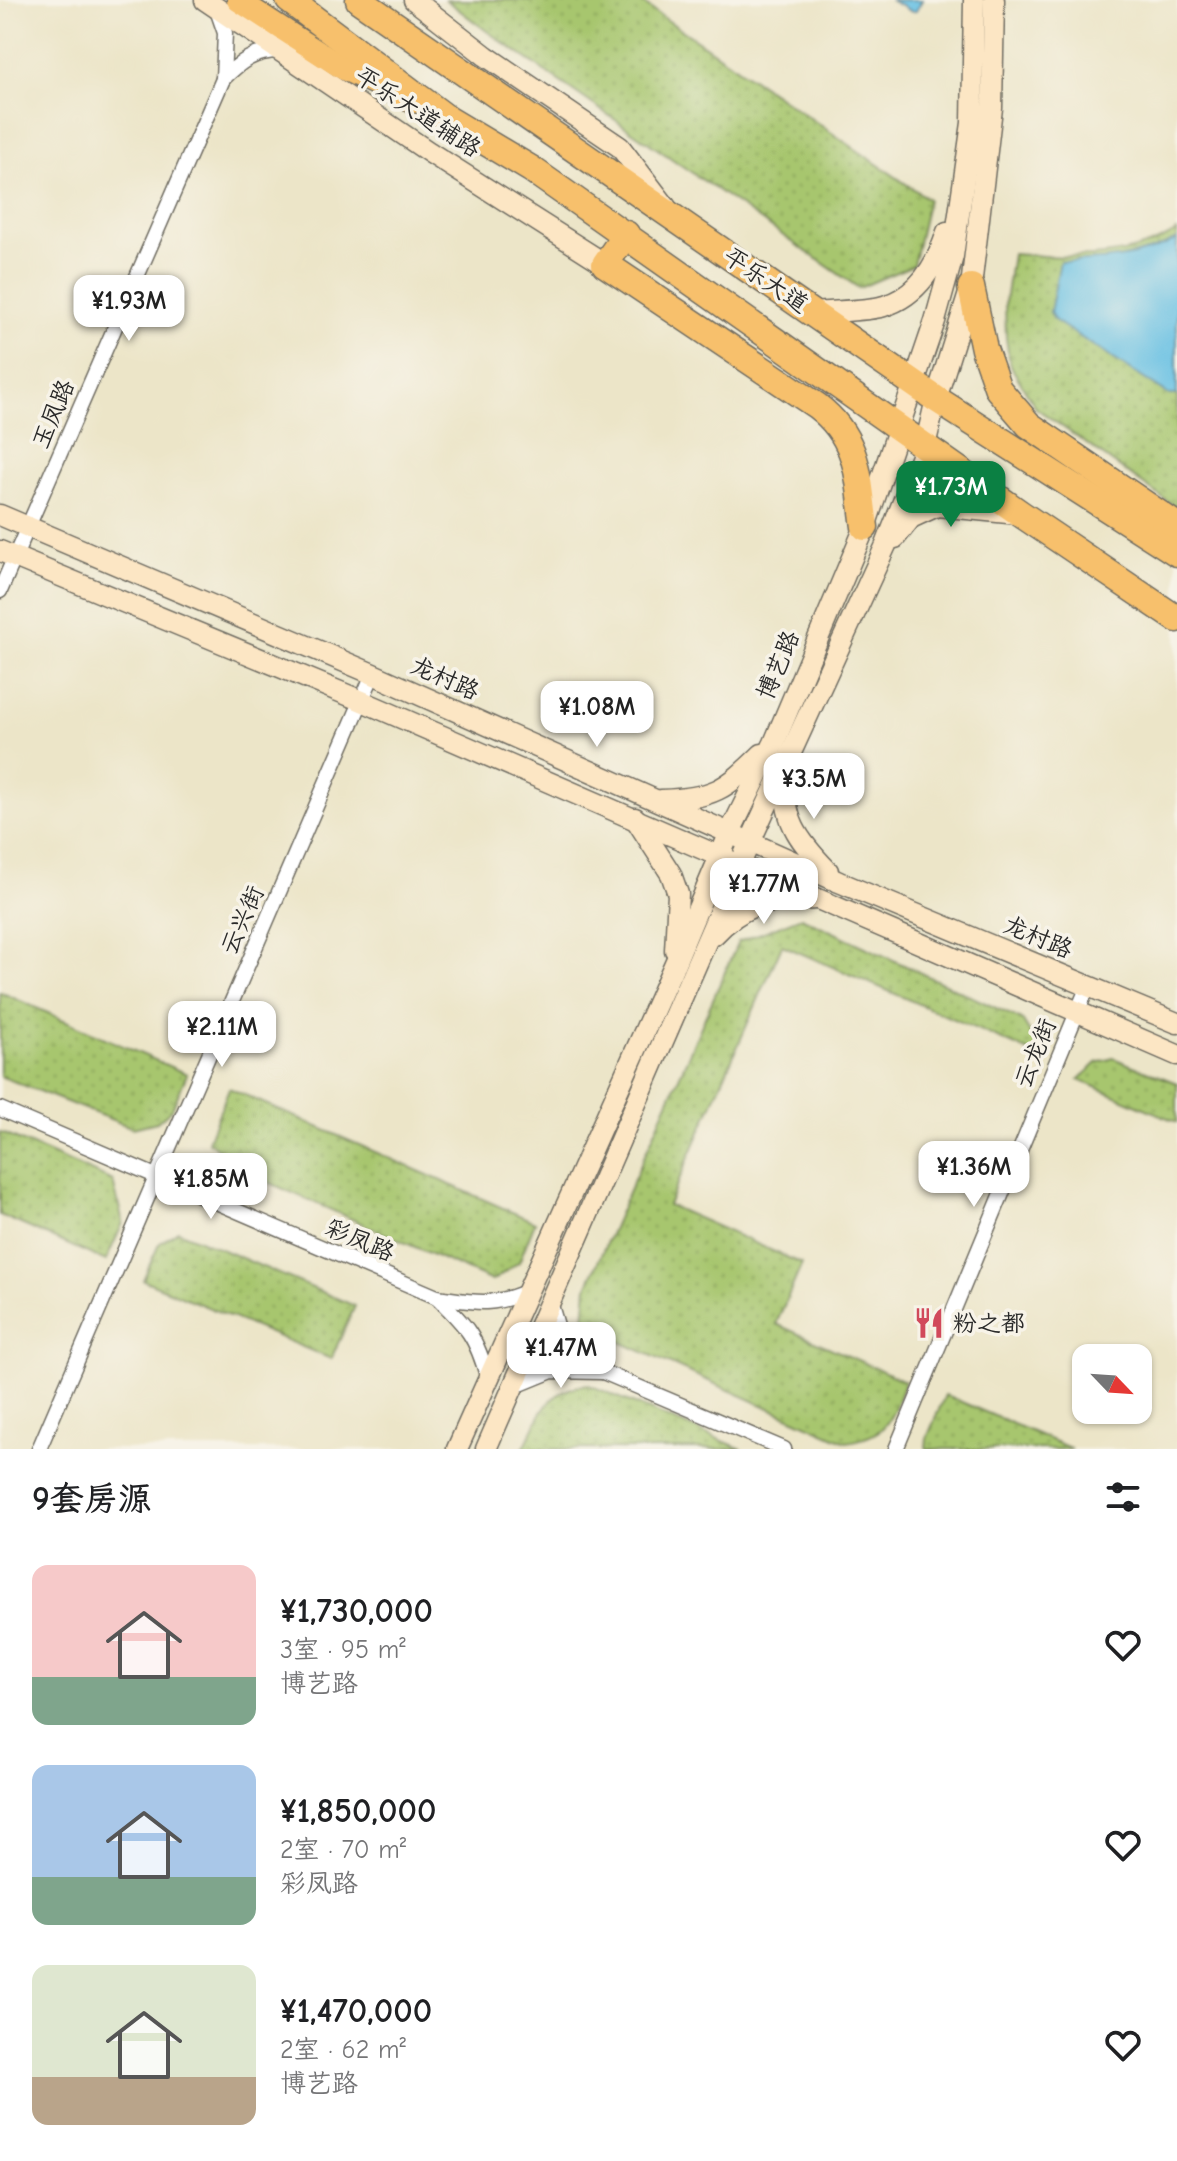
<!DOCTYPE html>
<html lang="zh">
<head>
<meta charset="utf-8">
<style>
	:root { --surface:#fff; --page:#f6f6f6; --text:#202124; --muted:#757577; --accent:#0b8043 }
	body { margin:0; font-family:"Comic Neue","LXGW WenKai TC",sans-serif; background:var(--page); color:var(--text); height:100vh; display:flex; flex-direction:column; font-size:30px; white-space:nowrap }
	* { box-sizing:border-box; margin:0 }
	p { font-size:26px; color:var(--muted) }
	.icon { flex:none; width:44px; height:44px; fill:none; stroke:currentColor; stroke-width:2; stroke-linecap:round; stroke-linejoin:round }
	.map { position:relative; height:1449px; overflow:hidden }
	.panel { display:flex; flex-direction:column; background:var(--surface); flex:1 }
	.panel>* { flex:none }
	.needle { width:52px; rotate:115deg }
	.buttons { position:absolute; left:1072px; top:1344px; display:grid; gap:16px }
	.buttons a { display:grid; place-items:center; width:80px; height:80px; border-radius:16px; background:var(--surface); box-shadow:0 2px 6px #0004; font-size:40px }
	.price { position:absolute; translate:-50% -68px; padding:0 18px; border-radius:16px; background:#fff; color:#222; font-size:26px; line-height:52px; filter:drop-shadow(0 2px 4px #0008) }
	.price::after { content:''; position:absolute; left:50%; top:48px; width:24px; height:18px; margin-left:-12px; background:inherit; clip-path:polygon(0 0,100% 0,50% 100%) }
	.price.active { background:var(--accent); color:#fff }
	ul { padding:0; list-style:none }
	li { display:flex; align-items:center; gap:24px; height:200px; padding:0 32px }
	li span { display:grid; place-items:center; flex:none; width:224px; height:160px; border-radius:16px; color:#555 }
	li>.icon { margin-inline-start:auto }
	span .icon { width:96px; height:96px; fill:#fffc; stroke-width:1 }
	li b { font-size:34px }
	h2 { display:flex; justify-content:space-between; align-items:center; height:96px; padding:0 32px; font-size:34px }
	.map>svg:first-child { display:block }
	.park { fill:url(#park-dots); stroke:#69784c; stroke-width:2 }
	.water { fill:#66c0e3; stroke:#487687; stroke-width:2 }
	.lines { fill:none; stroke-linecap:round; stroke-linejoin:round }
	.street-casing { stroke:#6f6c62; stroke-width:17 }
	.secondary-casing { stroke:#6f6c62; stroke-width:23 }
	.primary-casing { stroke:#6f6c62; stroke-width:25 }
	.highway-casing { stroke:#6f6c62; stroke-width:29 }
	.street { stroke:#fff; stroke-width:14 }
	.secondary { stroke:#fce6c4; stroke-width:20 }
	.primary { stroke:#f7c06c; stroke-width:22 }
	.highway { stroke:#f7c06c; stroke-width:26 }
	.labels { text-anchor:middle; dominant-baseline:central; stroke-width:7; stroke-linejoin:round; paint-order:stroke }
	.street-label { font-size:24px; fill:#2b2b2b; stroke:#f7f3e8 }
	.poi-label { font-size:24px; fill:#2b2b2b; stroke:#f7f3e8; text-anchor:start }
</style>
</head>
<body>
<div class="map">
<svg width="1177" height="1449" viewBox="0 0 1177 1449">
	<defs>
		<pattern id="park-dots" width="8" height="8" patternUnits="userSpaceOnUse" patternTransform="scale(2)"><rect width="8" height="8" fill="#a7c66e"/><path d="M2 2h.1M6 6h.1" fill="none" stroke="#90aa5f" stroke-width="1.8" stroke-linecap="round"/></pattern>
	</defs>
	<rect width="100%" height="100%" fill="#f7f3e8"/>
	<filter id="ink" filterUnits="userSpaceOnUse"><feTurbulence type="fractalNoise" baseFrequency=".0125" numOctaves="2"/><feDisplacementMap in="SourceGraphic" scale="16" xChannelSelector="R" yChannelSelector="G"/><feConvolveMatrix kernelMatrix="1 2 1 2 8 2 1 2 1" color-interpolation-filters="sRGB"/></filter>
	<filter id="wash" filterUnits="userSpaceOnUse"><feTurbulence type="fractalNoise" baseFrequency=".006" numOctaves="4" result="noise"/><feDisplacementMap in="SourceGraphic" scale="32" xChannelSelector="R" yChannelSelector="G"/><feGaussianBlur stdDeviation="1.8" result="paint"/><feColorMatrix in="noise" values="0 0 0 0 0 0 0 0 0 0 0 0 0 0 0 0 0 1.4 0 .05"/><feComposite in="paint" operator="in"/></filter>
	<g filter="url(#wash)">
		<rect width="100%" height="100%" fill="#ece5c8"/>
		<!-- park -->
		<g class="park">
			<path d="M446 0H638L928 199 913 265 859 288 488 32Z"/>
			<path d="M1177 231V508L1036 408 1010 365 1006 338 1005 302 1012 254C1067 258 1128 262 1177 231Z"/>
			<path d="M801 917 1022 1020 1046 1059 782 945 668 1205 802 1264 776 1324 905 1381C890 1418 891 1436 846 1442L596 1331 584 1319 587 1287 738 942Z"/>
			<path d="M0 992 187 1074 172 1109 157 1122 133 1128 0 1076Z"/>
			<path d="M1113 1058 1177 1083V1122L1079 1080 1097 1063Z"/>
			<path d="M229 1088 535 1222 519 1262 492 1281 245 1172 208 1141Z"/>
			<path d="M0 1132 113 1181 123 1223 106 1261 0 1215Z"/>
			<path d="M178 1231 355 1306 331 1359 143 1280 159 1244Z"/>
			<path d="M587 1384 742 1449H523C542 1414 544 1392 587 1384Z"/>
			<path d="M945 1395 1072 1449H926L927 1438Z"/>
		</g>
		<!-- water -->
		<g class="water">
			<path d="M890 0H922L916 11 912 12Z"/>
			<path d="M1177 239V395H1169L1054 320 1050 312 1060 262C1101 261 1140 259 1177 239Z"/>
		</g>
	</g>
	<g filter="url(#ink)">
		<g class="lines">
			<defs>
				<g id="street">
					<path d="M216 7 225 33 223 79C240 62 254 51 279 51"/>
					<path d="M0 591 223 79"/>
					<path d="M0 1109 437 1297C474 1302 491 1307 526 1292"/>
					<path d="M437 1297C468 1328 476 1336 488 1379"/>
					<path d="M550 1302 558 1329 570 1345 603 1372 784 1449"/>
					<path d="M513 1387 552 1371 603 1372"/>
					<path d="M39 1449 373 674"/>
					<path d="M896 1449 1088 986"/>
				</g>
				<g id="secondary">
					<path d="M205 0 429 152 605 264"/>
					<path d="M414 0 486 56 620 147 666 207"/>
					<path d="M814 313C833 311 869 311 884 306 918 296 937 264 947 232"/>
					<path d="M0 515 373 674 839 882 1177 1023"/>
					<path d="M895 538 911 518 937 506 1018 514"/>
					<path d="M0 551 362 701 1177 1055"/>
					<path d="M786 773C782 819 797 839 828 871"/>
					<path d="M661 800C714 798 725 790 762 754"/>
					<path d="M635 818 671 874 678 894 675 950"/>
					<path d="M714 935C748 899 768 902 815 899"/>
					<path d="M457 1449 675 963 730 832 774 743 865 527 935 321 953 256 972 123 974 0"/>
					<path d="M486 1449 740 864 886 545 925 446 936 399 971 287 992 108 994 0"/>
				</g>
				<path id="primary" d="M238 0 344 69 413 102"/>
				<g id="highway">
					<path d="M289 0 449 120 531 169 1021 514 1177 619"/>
					<path d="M359 0 936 399 1177 553"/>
					<path d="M626 234 605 264 817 406C860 439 858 478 865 527"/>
					<path d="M971 287 984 349 998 389 1029 425 1177 526"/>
				</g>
			</defs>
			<!-- street casing -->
			<use href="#street" class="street-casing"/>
			<!-- secondary casing -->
			<use href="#secondary" class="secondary-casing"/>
			<!-- primary casing -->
			<use href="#primary" class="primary-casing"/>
			<!-- highway casing -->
			<use href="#highway" class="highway-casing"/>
			<!-- street -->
			<use href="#street" class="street"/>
			<!-- secondary -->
			<use href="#secondary" class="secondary"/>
			<!-- primary -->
			<use href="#primary" class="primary"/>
			<!-- highway -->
			<use href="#highway" class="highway"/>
		</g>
	</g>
	<!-- icons -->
	<defs>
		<symbol id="restaurant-bare" viewBox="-9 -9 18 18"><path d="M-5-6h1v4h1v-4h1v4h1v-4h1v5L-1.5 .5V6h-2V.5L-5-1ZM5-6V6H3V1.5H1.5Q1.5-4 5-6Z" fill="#d1495b" stroke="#f7f3e8" stroke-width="2.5" paint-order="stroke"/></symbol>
	</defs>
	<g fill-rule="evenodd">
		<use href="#restaurant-bare" x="907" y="1301" width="44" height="44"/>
	</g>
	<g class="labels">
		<!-- street labels -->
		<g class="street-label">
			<text transform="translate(418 112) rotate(33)">平乐大道辅路</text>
			<text transform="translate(766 280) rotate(34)">平乐大道</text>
			<text transform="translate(53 414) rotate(-67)">玉凤路</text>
			<text transform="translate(778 665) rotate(-67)">博艺路</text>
			<text transform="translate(445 678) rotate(24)">龙村路</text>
			<text transform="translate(242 920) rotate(-66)">云兴街</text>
			<text transform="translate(1038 937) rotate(23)">龙村路</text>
			<text transform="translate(1035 1053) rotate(-68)">云龙街</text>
			<text transform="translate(360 1240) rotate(23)">彩凤路</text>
		</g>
		<!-- poi labels -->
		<g class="poi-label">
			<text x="953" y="1323">粉之都</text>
		</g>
	</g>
</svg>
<div class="buttons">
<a><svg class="needle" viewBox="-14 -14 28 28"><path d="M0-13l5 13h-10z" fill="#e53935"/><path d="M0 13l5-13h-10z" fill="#757577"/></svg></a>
</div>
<b class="price" style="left:129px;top:343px">¥1.93M</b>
<b class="price active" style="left:951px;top:529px">¥1.73M</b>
<b class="price" style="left:597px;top:749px">¥1.08M</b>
<b class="price" style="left:814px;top:821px">¥3.5M</b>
<b class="price" style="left:764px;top:926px">¥1.77M</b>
<b class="price" style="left:222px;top:1069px">¥2.11M</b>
<b class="price" style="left:974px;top:1209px">¥1.36M</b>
<b class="price" style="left:211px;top:1221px">¥1.85M</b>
<b class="price" style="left:561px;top:1390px">¥1.47M</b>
</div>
<section class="panel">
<h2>9套房源<svg class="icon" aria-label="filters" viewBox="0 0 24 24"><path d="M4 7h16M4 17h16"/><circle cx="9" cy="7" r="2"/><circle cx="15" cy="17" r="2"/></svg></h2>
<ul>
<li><span style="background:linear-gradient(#f6c9c9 70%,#7fa58c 0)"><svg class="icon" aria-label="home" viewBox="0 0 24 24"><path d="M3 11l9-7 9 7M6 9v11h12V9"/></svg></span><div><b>¥1,730,000</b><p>3室 · 95 m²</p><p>博艺路</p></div><svg class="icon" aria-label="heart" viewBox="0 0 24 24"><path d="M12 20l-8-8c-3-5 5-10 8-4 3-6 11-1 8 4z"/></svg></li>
<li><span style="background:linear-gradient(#a9c7e8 70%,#7fa58c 0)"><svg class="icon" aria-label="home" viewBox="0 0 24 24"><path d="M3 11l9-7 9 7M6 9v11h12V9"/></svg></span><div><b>¥1,850,000</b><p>2室 · 70 m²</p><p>彩凤路</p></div><svg class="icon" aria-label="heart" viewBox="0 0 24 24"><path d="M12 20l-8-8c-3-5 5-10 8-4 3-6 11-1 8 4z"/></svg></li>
<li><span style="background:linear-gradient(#dfe7d0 70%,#b9a48a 0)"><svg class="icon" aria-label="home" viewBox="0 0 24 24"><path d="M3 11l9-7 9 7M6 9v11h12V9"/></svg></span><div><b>¥1,470,000</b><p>2室 · 62 m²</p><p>博艺路</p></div><svg class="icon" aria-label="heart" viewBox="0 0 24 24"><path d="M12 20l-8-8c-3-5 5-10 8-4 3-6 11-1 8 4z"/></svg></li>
</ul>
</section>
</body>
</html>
